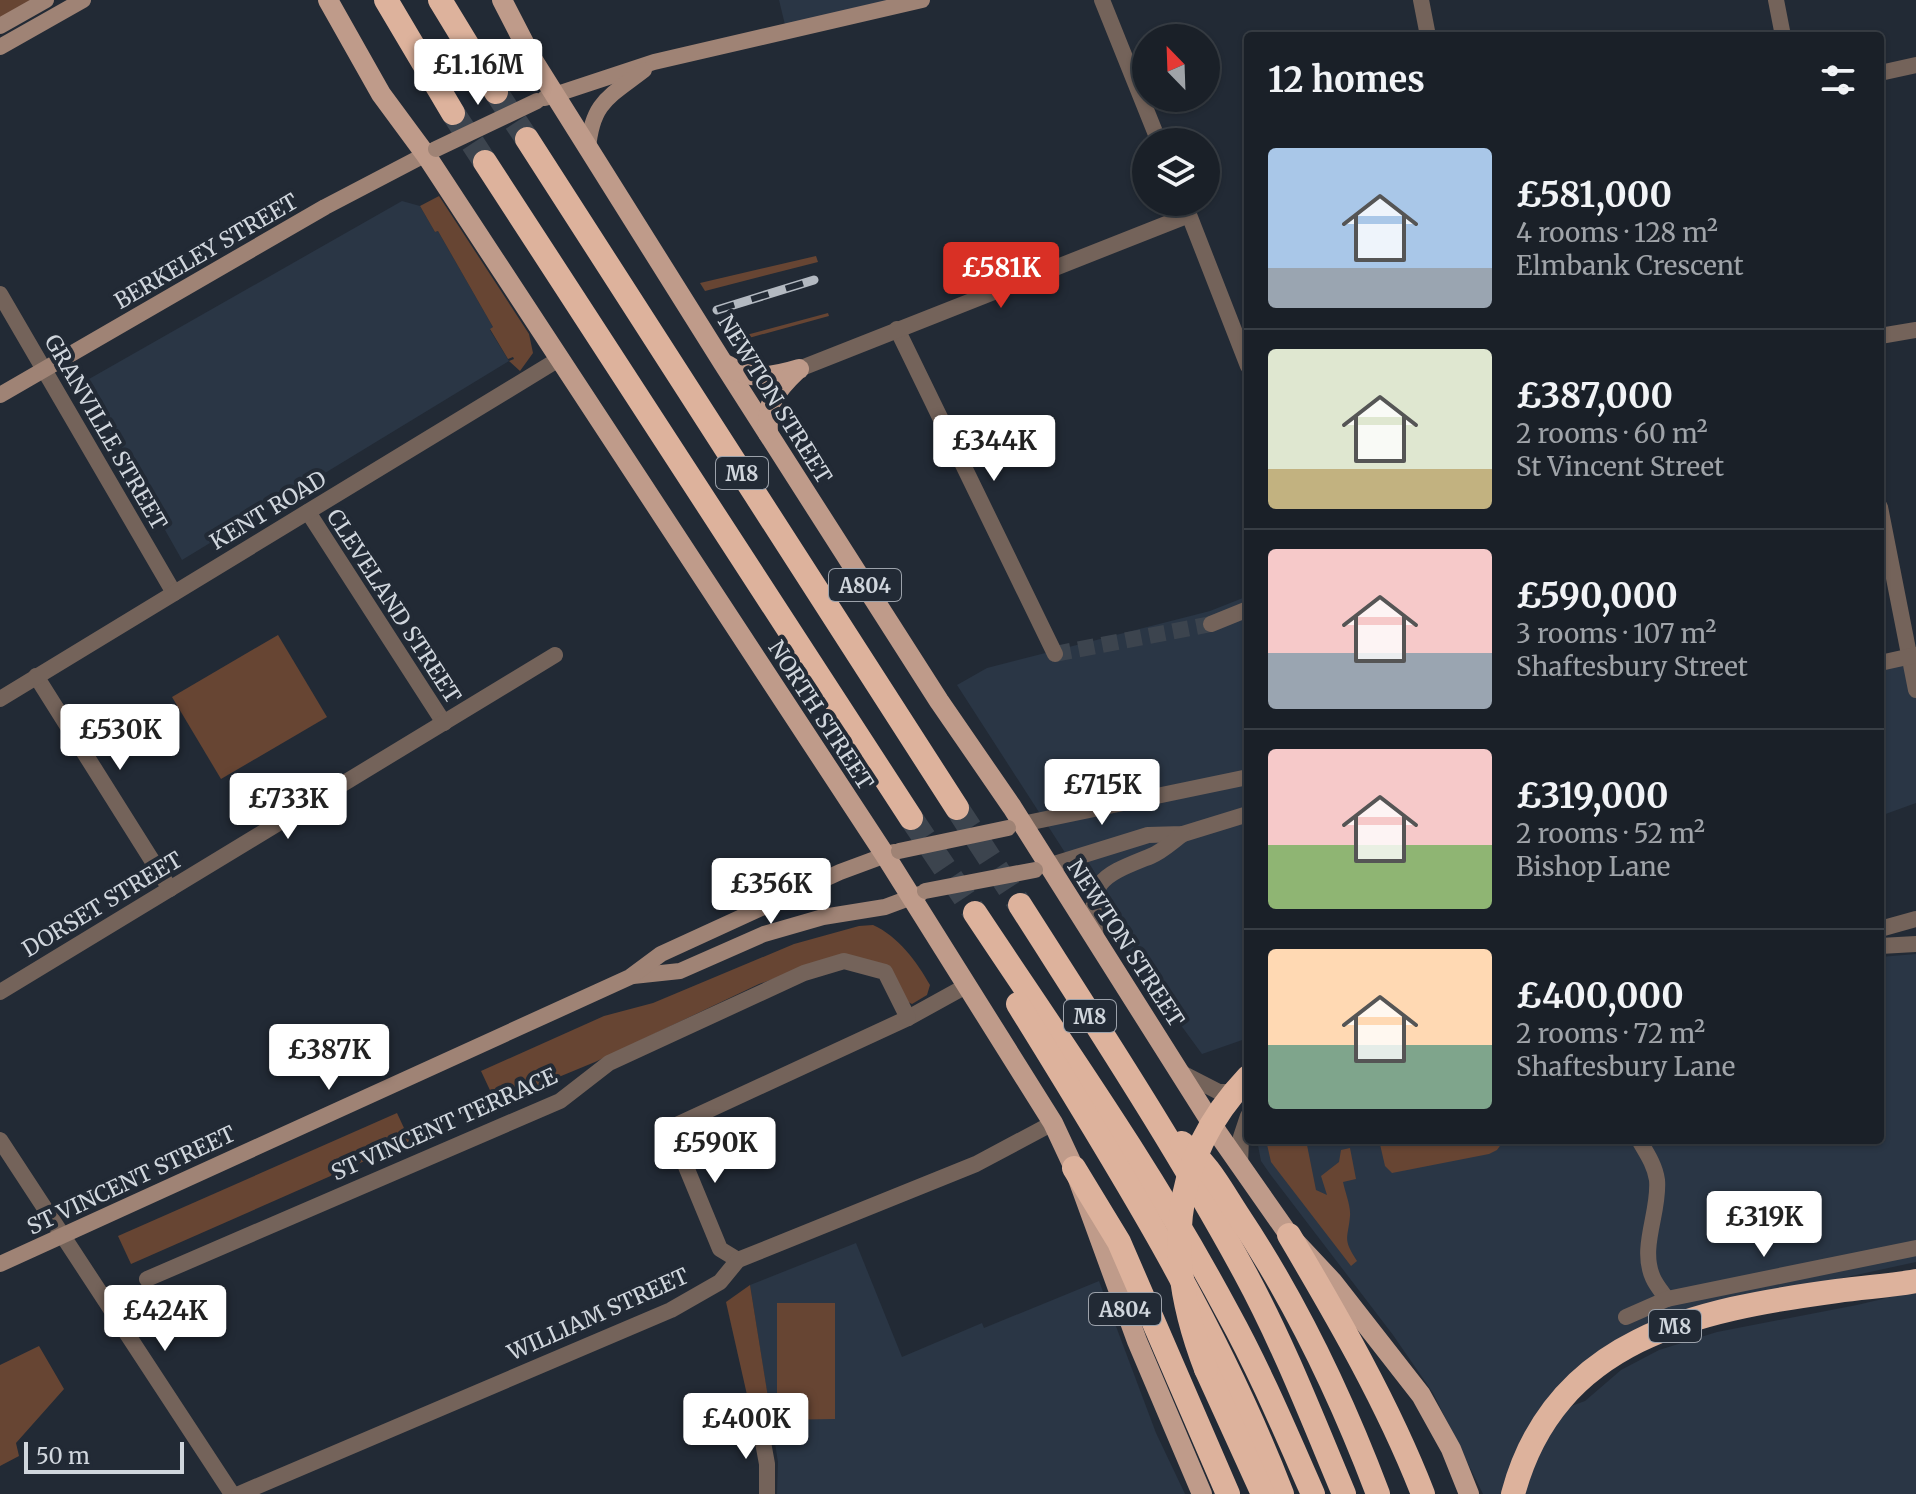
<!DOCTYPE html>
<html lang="en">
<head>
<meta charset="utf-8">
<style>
	:root { --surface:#1a2028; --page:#232830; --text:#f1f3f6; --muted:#9fa3a8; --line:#383e45; --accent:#d93025 }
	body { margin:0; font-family:Merriweather,serif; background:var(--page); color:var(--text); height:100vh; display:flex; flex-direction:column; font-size:30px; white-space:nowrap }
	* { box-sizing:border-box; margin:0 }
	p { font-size:26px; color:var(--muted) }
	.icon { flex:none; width:44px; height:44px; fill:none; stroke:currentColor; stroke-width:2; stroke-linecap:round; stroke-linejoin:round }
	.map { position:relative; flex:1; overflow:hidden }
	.panel { position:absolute; left:1244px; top:32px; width:640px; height:1112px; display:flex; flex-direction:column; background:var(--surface); border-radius:8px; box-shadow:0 2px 6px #0004,0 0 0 2px var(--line) }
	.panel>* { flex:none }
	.needle { width:52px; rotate:337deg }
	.buttons { position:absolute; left:1132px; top:24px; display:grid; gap:16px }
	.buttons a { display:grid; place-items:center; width:88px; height:88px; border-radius:50%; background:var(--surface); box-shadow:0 2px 6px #0004,0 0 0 2px var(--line); font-size:40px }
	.scale { position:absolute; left:24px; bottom:20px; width:160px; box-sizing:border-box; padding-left:8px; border:4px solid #d0d6dd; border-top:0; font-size:22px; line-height:28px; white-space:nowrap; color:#d0d6dd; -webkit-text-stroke:6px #222a35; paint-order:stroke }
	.price { position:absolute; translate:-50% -68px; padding:0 18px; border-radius:8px; background:#fff; color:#222; font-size:26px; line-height:52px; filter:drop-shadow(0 2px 4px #0008) }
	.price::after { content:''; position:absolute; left:50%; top:48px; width:24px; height:18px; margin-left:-12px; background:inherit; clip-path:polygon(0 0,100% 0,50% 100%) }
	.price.selected { background:var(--accent); color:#fff }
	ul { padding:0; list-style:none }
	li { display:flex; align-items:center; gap:24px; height:200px; padding:0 24px }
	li+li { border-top:2px solid var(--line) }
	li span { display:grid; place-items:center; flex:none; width:224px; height:160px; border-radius:8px; color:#555 }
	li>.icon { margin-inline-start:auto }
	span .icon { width:96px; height:96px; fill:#fffc; stroke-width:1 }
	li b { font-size:34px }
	h2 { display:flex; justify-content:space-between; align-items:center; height:96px; padding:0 24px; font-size:34px }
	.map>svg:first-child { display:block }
	.built { fill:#2a3645 }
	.green { fill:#674533 }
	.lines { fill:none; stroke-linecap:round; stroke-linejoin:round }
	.street-tunnel { stroke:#3c444e; stroke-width:16; stroke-dasharray:16 8; stroke-linecap:butt }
	.highway-tunnel { stroke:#3c444e; stroke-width:24; stroke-dasharray:24 12; stroke-linecap:butt }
	.street { stroke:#74635a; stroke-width:16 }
	.secondary { stroke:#9f8375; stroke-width:16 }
	.primary { stroke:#bf9b8a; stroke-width:20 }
	.highway { stroke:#ddb29c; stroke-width:24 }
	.rail-casing { stroke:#b3b9c1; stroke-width:9 }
	.rail { stroke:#222a35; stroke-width:6; stroke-dasharray:18; stroke-linecap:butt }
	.secondary-bridge { stroke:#9f8375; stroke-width:16 }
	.highway-bridge { stroke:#ddb29c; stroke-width:24 }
	.labels { text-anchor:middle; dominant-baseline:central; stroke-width:8; stroke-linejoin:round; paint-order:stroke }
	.shield { fill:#222a35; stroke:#9ca2ab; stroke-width:2 }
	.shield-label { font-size:20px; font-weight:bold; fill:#d0d6dd }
	.street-label { font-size:22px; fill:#d0d6dd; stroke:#222a35 }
</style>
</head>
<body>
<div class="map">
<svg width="1916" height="1494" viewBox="0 0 1916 1494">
	<rect width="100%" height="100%" fill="#222a35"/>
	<!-- built -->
	<g class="built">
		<path d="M779 0H922L787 33Z"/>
		<path d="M402 201 420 206 435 232 438 231 493 327 490 330 509 361 182 560 82 383Z"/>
		<path d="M1248 596V1038L1202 1054 1142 972 957 685 987 668 1210 611Z"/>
		<path d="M1908 656 1916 690V803L1880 816V663Z"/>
		<path d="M1916 954V1262L1704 1308 1634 1332 1576 1368 1539 1411 1505 1494H1483L1433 1393 1393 1335 1270 1174 1261 1161 1257 1140H1880V957Z"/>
		<path d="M856 1243 902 1357 982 1323 984 1328 1099 1281 1156 1433 1185 1494H777L778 1462 750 1285Z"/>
		<path d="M1916 1291V1494H1524L1541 1445 1563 1409 1585 1401 1621 1370 1659 1350 1717 1332 1857 1305Z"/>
	</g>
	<!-- green -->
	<g class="green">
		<path d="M0 0H31L0 18Z"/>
		<path d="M439 196 529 334 533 353 520 371 509 361 514 359 513 357 508 359 490 329 493 327 438 231 435 232 420 206Z"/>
		<path d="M816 256 818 262 705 291 700 283Z"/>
		<path d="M828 313 829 316 738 341 735 338Z"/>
		<path d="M278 635 327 717 221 779 172 697Z"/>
		<path d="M873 925C898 936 917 962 930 985L927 995 912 1004 906 1001 886 967 831 958 759 984 595 1062 496 1103 481 1071 604 1016 653 1003 794 944 859 926Z"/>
		<path d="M397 1113 410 1141 131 1264 118 1236Z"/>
		<path d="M1266 1140H1306L1316 1190 1327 1195 1321 1176 1339 1162 1341 1150 1350 1148 1356 1179 1343 1182C1345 1192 1351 1206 1350 1216 1348 1239 1342 1238 1357 1261L1351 1266 1271 1162Z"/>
		<path d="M1379 1140H1502V1143L1497 1150 1489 1154 1392 1173 1385 1166Z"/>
		<path d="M750 1285 771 1416 752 1417 726 1302Z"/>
		<path d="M777 1303H835V1419L777 1420Z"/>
		<path d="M39 1346 64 1389 16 1443 19 1456 0 1466V1365Z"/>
	</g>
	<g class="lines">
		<!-- street-tunnel -->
		<path class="street-tunnel" d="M1055 654 1211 624"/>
		<!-- highway-tunnel -->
		<g class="highway-tunnel">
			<path d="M496 92 527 139"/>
			<path d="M453 113 485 162"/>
			<path d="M957 808 1020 905"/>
			<path d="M911 818 975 913"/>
		</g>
		<!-- street -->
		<g class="street">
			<path d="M1102 0 1159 142"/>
			<path d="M1421 0 1428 36"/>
			<path d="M1776 0 1783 36"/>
			<path d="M1880 73 1916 65"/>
			<path d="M1184 202 1248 366"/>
			<path d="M0 294 174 593"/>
			<path d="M897 329 1055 654"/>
			<path d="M1880 336 1916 330"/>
			<path d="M799 369 1189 215"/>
			<path d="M1880 507 1916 690"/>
			<path d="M308 512 444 723"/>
			<path d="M1211 624 1248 609"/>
			<path d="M1880 663 1916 655"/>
			<path d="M36 676 170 889"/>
			<path d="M0 699 559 359"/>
			<path d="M1022 824 1248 777"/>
			<path d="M1048 866 1148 835 1183 834 1248 814"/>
			<path d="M1880 929 1916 919"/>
			<path d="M1096 938C1087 879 1102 876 1151 856 1163 851 1173 841 1183 834"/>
			<path d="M1880 946 1916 944"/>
			<path d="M0 992 555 655"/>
			<path d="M1180 1072 1219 1092H1242"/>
			<path d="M0 1140 232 1494"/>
			<path d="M1639 1140C1646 1152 1655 1165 1657 1180 1660 1212 1639 1247 1653 1278 1656 1285 1662 1292 1667 1299"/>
			<path d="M1240 1165 1241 1137 1248 1116"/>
			<path d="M738 1260 720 1249 670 1128 908 1018 966 986"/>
			<path d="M147 1279 560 1101 609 1063 804 973 844 961 885 972 908 1018"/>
			<path d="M1626 1317 1667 1299 1916 1248"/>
			<path d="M760 1426 767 1464V1494"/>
			<path d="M239 1494 671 1310 720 1282 738 1260 976 1164 1053 1123"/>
		</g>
		<!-- secondary -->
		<g class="secondary">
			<path d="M0 26 46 0"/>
			<path d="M0 47 83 0"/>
			<path d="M545 98 654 62 922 0"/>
			<path d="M588 149C592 102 609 97 644 70"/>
			<path d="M0 395 325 207 434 150"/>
			<path d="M633 976 680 971 764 934 823 917 885 907 920 894"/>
			<path d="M0 1264 630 977 661 954 840 872 894 852"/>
		</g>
		<!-- primary -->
		<g class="primary">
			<path d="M328 0 381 94 426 155 885 855 1053 1123 1074 1168 1137 1341 1202 1494"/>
			<path d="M502 0 533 60 723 363 939 701 1012 807 1219 1135 1289 1235 1332 1281 1421 1395 1451 1449 1469 1494"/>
			<path d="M727 365C750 381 773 377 799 369"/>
			<path d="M768 433C766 404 775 391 796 371"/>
		</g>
		<!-- highway -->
		<g class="highway">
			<path d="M386 0 453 113"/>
			<path d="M440 0 496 92"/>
			<path d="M527 139 957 808"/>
			<path d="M485 162 911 818"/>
			<path d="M1020 905C1097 1026 1176 1146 1245 1273 1283 1343 1313 1420 1344 1494"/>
			<path d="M975 913C1062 1044 1154 1174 1228 1313 1260 1371 1286 1433 1313 1494"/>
			<path d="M1018 1004C1116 1163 1215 1320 1282 1494"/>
			<path d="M1182 1143C1209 1165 1219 1186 1238 1215 1296 1302 1341 1396 1378 1494"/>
			<path d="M1074 1168 1119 1242 1228 1494"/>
			<path d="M1289 1235C1338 1318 1388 1404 1423 1494"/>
			<path d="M1206 1369 1263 1494"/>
			<path d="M1513 1494C1555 1338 1696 1310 1837 1291 1863 1287 1890 1286 1916 1281"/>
		</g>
		<defs>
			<path id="rail" d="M717 310 814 280"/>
		</defs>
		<!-- rail casing -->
		<use href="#rail" class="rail-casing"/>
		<!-- rail -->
		<use href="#rail" class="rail"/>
		<!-- secondary-bridge -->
		<g class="secondary-bridge">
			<path d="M436 149 537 101"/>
			<path d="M899 851 1008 828"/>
			<path d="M925 891 1035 870"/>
		</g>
		<!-- highway-bridge -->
		<path class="highway-bridge" d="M1206 1369C1165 1263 1166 1163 1248 1077"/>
	</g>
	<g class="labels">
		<!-- shield labels -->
		<g class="shield">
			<rect x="716" y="457" width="52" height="32" rx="6"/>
			<rect x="829" y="569" width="72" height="32" rx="6"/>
			<rect x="1064" y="1000" width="52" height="32" rx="6"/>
			<rect x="1089" y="1293" width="72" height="32" rx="6"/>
			<rect x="1649" y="1310" width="52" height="32" rx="6"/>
		</g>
		<g class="shield-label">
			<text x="742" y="473">M8</text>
			<text x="865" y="585">A804</text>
			<text x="1090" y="1016">M8</text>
			<text x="1125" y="1309">A804</text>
			<text x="1675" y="1326">M8</text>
		</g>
		<!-- street labels -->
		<g class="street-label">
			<text transform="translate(206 251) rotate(-30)">BERKELEY STREET</text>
			<text transform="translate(775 399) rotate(58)">NEWTON STREET</text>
			<text transform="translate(106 432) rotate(60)">GRANVILLE STREET</text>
			<text transform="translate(268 510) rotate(-31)">KENT ROAD</text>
			<text transform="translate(394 606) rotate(57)">CLEVELAND STREET</text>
			<text transform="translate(821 715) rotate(57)">NORTH STREET</text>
			<text transform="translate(102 904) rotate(-31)">DORSET STREET</text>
			<text transform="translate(1126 943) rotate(57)">NEWTON STREET</text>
			<text transform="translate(444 1124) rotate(-24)">ST VINCENT TERRACE</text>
			<text transform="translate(131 1180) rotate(-25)">ST VINCENT STREET</text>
			<text transform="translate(598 1314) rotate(-24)">WILLIAM STREET</text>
		</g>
	</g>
</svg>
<div class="buttons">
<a><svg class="needle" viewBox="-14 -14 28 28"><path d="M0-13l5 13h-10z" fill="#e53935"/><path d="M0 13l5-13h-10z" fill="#9fa3a8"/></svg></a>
<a><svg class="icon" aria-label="layers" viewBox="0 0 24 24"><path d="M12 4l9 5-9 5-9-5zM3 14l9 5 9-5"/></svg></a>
</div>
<div class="scale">50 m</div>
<b class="price" style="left:478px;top:107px">£1.16M</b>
<b class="price selected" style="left:1001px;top:310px">£581K</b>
<b class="price" style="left:994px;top:483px">£344K</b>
<b class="price" style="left:120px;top:772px">£530K</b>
<b class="price" style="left:1102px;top:827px">£715K</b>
<b class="price" style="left:288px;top:841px">£733K</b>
<b class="price" style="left:771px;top:926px">£356K</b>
<b class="price" style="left:329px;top:1092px">£387K</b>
<b class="price" style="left:715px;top:1185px">£590K</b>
<b class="price" style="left:1764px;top:1259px">£319K</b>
<b class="price" style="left:165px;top:1353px">£424K</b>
<b class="price" style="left:746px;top:1461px">£400K</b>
<section class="panel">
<h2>12 homes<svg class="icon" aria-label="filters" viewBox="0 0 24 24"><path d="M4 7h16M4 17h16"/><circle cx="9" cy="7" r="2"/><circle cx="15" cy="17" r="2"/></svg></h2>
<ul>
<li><span style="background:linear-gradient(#a9c7e8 75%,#9aa5b1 0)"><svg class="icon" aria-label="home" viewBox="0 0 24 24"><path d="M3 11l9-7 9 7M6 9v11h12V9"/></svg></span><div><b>£581,000</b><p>4 rooms · 128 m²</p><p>Elmbank Crescent</p></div></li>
<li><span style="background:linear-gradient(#dfe7d0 75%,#c2b280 0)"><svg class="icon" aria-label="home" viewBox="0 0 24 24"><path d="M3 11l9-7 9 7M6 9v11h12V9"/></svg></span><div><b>£387,000</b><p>2 rooms · 60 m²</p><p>St Vincent Street</p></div></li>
<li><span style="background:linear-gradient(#f6c9c9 65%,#9aa5b1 0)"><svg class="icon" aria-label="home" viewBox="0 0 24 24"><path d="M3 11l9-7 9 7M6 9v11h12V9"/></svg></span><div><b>£590,000</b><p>3 rooms · 107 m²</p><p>Shaftesbury Street</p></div></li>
<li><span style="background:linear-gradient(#f6c9c9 60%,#8fb573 0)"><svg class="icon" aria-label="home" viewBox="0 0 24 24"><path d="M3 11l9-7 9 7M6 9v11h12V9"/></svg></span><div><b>£319,000</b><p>2 rooms · 52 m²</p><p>Bishop Lane</p></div></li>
<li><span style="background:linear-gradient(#ffd9b3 60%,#7fa58c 0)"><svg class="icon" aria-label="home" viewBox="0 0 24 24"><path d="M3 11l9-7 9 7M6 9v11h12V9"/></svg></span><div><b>£400,000</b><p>2 rooms · 72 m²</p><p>Shaftesbury Lane</p></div></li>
</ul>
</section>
</div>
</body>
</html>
